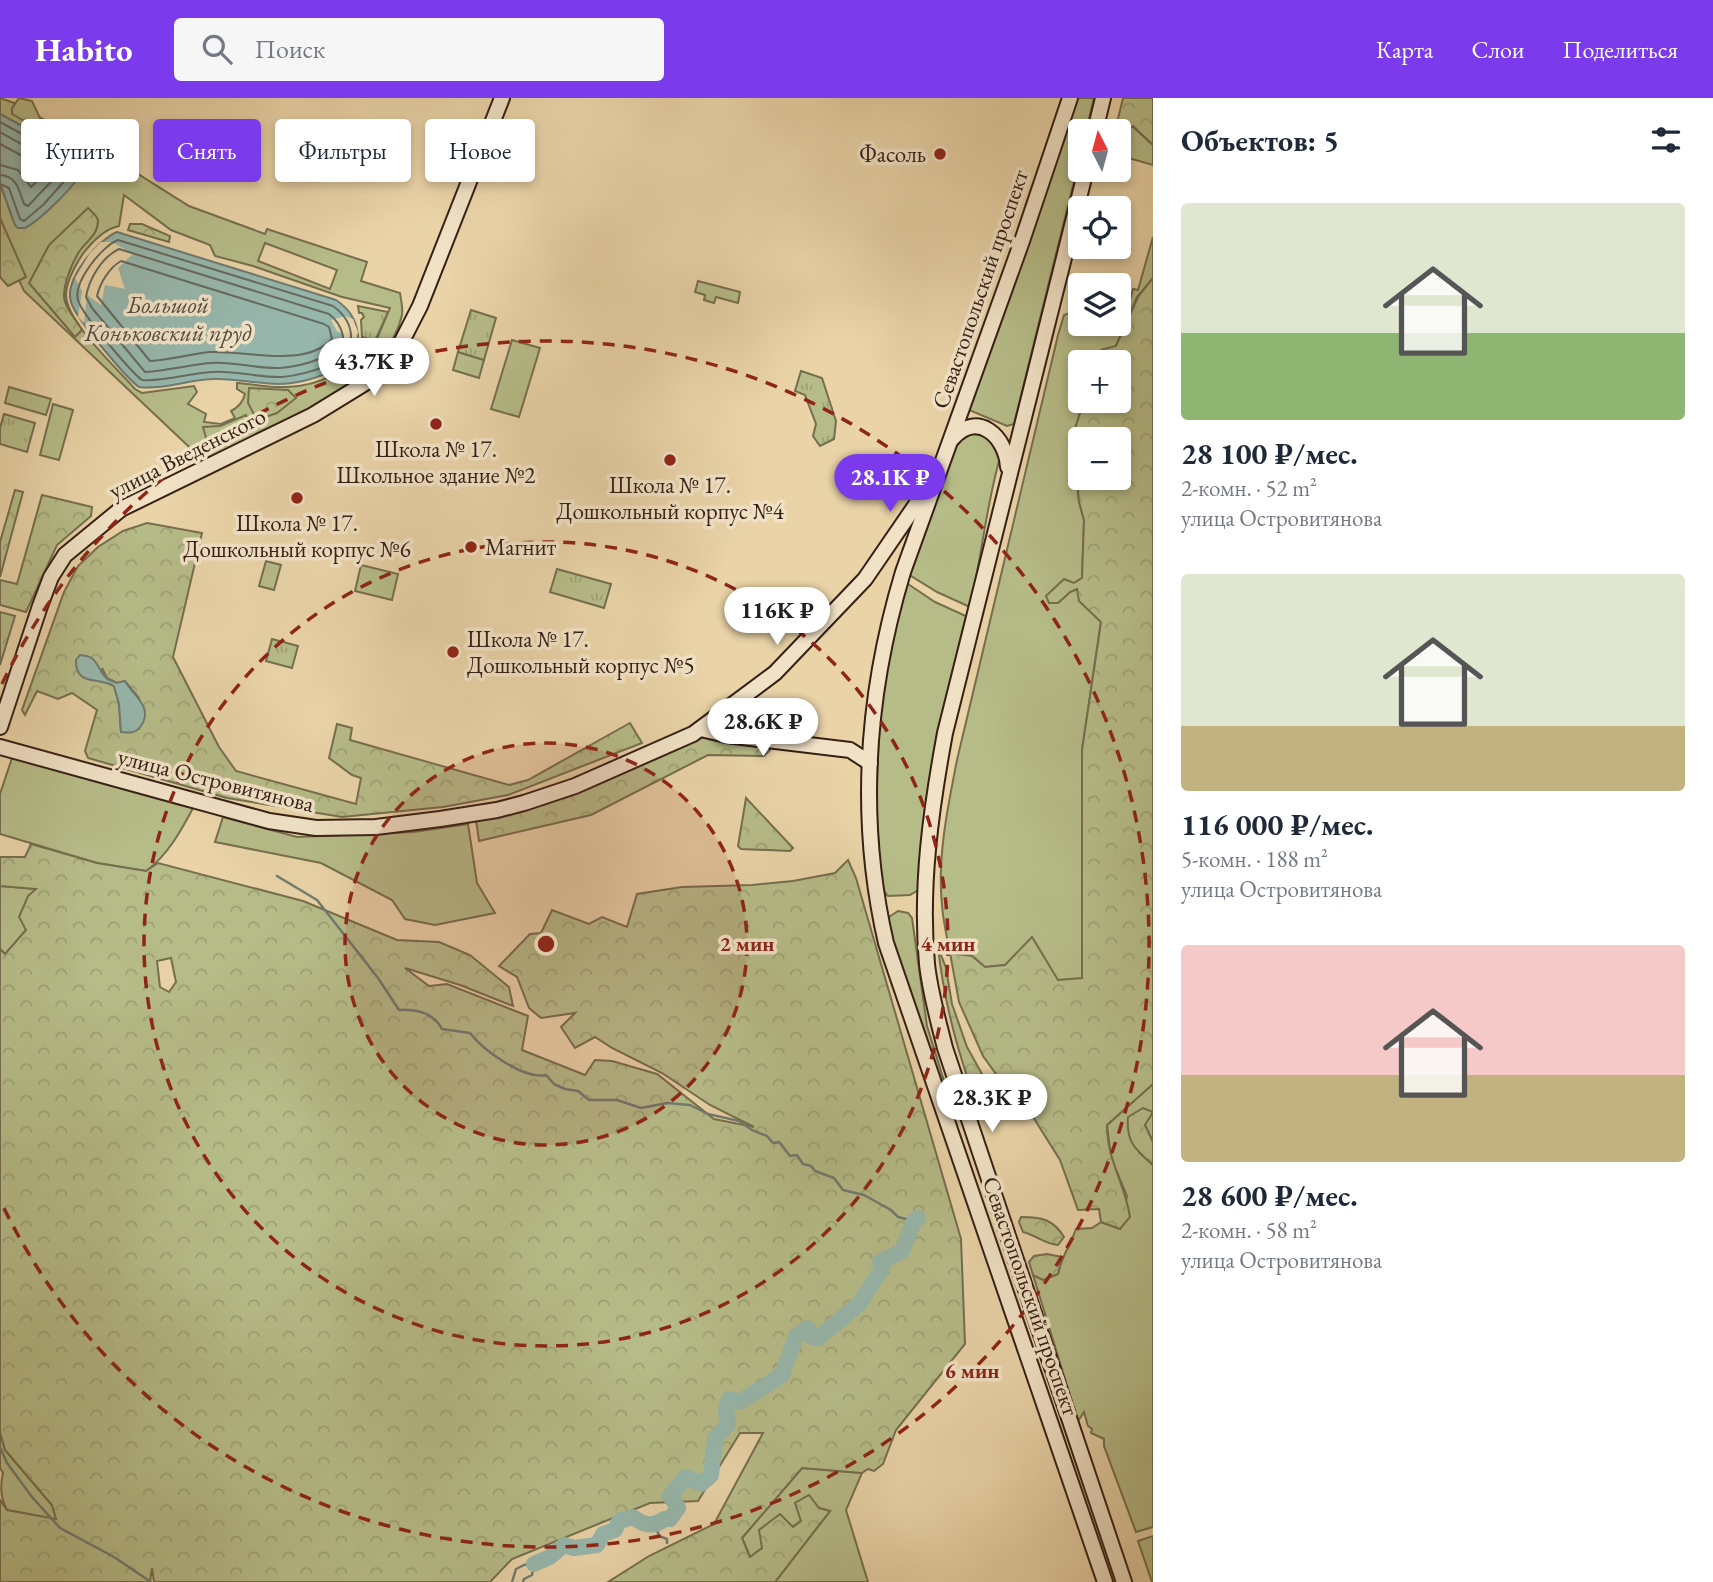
<!DOCTYPE html>
<html lang="ru">
<head>
<meta charset="utf-8">
<style>
	:root { --surface:#fff; --page:#f6f6f7; --text:#1f2937; --muted:#747a83; --accent:#7c3aed }
	body { margin:0; font-family:"EB Garamond",serif; background:var(--page); color:var(--text); height:100vh; display:flex; flex-direction:column; font-size:26px; white-space:nowrap }
	* { box-sizing:border-box; margin:0 }
	p { font-size:23px; color:var(--muted) }
	.icon { flex:none; width:38px; height:38px; fill:none; stroke:currentColor; stroke-width:2; stroke-linecap:round; stroke-linejoin:round }
	.map { position:relative; flex:1; overflow:hidden }
	.drawer { display:flex; flex-direction:column; background:var(--surface); width:560px }
	.drawer>* { flex:none }
	.guide { position:absolute; left:21px; top:21px; width:665px; height:63px; display:flex; gap:14px }
	.needle { width:46px; rotate:354deg }
	.fabs { position:absolute; left:1068px; top:21px; display:grid; gap:14px }
	.fabs a { display:grid; place-items:center; width:63px; height:63px; border-radius:7px; background:var(--surface); box-shadow:0 4px 10px #0003; font-size:35px }
	.price { position:absolute; translate:-50% -60px; padding:0 16px; border-radius:24px; background:#fff; color:#222; font-size:23px; line-height:46px; filter:drop-shadow(0 2px 4px #0008) }
	.price::after { content:''; position:absolute; left:50%; top:42px; width:21px; height:16px; margin-left:-10px; background:inherit; clip-path:polygon(0 0,100% 0,50% 100%) }
	.price.active { background:var(--accent); color:#fff }
	ul { padding:0; list-style:none }
	li { display:grid; align-content:center; gap:14px; height:371px; padding:0 28px }
	li span { display:grid; place-items:center; height:217px; border-radius:7px; color:#555 }
	li>.icon { margin-inline-start:auto }
	span .icon { width:126px; height:126px; fill:#fffc; stroke-width:1 }
	li b { font-size:30px }
	h2 { display:flex; justify-content:space-between; align-items:center; height:84px; padding:0 28px; font-size:30px }
	.pill { padding:0 24px; border-radius:7px; background:var(--surface); box-shadow:0 4px 10px #0003; font-size:24px; line-height:63px }
	.pill.active { background:var(--accent); color:#fff }
	header { display:flex; align-items:center; gap:42px; box-sizing:border-box; height:98px; padding:0 35px; background:var(--accent); color:#fff }
	header strong { font-size:33px }
	nav { display:flex; gap:38px; margin-inline-start:auto; font-size:24px }
	.search { width:490px; height:63px; background:var(--page); display:flex; align-items:center; gap:18px; box-sizing:border-box; padding:0 24px; border-radius:7px; color:var(--muted); font-size:26px }
	main { display:flex; flex:1; min-height:0 }
	.map>svg:first-child { display:block }
	.grass { fill:#b6bc88; stroke:#766e4e; stroke-width:2; fill-rule:evenodd }
	.forest { fill:url(#forest-crowns); stroke:#766e4e; stroke-width:2; fill-rule:evenodd }
	.park { fill:url(#park-tufts); stroke:#766e4e; stroke-width:2 }
	.water { fill:#97b7ac; stroke:#707b70; stroke-width:2 }
	.pier { fill:#e9d3a7 }
	.lines { fill:none; stroke-linecap:round; stroke-linejoin:round }
	.shore { stroke:#666c60; stroke-width:2 }
	.stream { stroke:#707b70; stroke-width:2.5 }
	.river { stroke:#97b7ac; stroke-width:16 }
	.secondary-casing { stroke:#362015; stroke-width:18 }
	.secondary { stroke:#f1e2c6; stroke-width:14 }
	.ring { fill:none; stroke:#8f2418; stroke-width:3.5; stroke-dasharray:12 9 }
	.poi-dot { fill:#8f2418; stroke:#f1e2c6; stroke-width:2.5 }
	.labels { text-anchor:middle; dominant-baseline:central; stroke-width:7; stroke-linejoin:round; paint-order:stroke }
	.poi-label { font-size:23px; fill:#362015; stroke:#f1e2c6 }
	.street-label { font-size:23px; fill:#362015; stroke:#f1e2c6 }
	.water-label { font-size:24px; font-style:italic; fill:#534d42; stroke:#f1e2c6 }
	.centre { fill:#8f2418; stroke:#f1e2c6; stroke-width:3.5 }
	.ring-label { font-size:21px; text-anchor:middle; font-weight:bold; fill:#8f2418; stroke:#f1e2c6; stroke-width:7; stroke-linejoin:round; paint-order:stroke }
</style>
</head>
<body>
<header>
<strong>Habito</strong>
<div class="search"><svg class="icon" aria-label="search" viewBox="0 0 24 24"><circle cx="10" cy="10" r="6"/><path d="M15 15l6 6"/></svg>Поиск</div>
<nav><a>Карта</a><a>Слои</a><a>Поделиться</a></nav>
</header>
<main>
<div class="map">
<svg width="1153" height="1484" viewBox="0 0 1153 1484">
	<defs>
		<pattern id="forest-crowns" width="20" height="18" patternUnits="userSpaceOnUse" patternTransform="scale(1.75)"><rect width="20" height="18" fill="#b6bc88"/><path d="M2 6a3 3 0 1 1 6 0M12 15a3 3 0 1 1 6 0" fill="none" stroke="#9da174"/></pattern>
		<pattern id="park-tufts" width="24" height="20" patternUnits="userSpaceOnUse" patternTransform="scale(1.75)"><rect width="24" height="20" fill="#b6bc88"/><path d="M3 7l-1-3M5 7V3M7 7l1-3M15 17l-1-3M17 17v-4M19 17l1-3" fill="none" stroke="#9da174"/></pattern>
	</defs>
	<rect width="100%" height="100%" fill="#e9d3a7"/>
	<filter id="stains"><feTurbulence type="fractalNoise" baseFrequency=".00286" numOctaves="4"/><feColorMatrix values="0 0 0 0 .2 0 0 0 0 .09 0 0 0 0 .02 0 0 0 .5 -.17"/></filter>
	<radialGradient id="worn" r=".72"><stop offset=".6" stop-color="#630" stop-opacity="0"/><stop offset="1" stop-color="#630" stop-opacity=".3"/></radialGradient>
	<!-- grass -->
	<g class="grass">
		<path d="M0 0 14 5 108 57 189 108 265 136 267 131 367 164 361 183 400 195C401 202 403 210 402 217 386 291 265 333 203 362L24 193 0 142V85L13 122 30 127 47 112 84 71 83 64 77 58 0 16ZM124 97 171 132 210 147 215 158 253 168 342 199 390 210 376 243 362 241C357 273 316 288 287 289 271 290 253 286 237 285V291L245 296C243 304 239 309 231 313L235 320 221 326 204 324 206 316 188 306 197 294 194 288 142 295 135 291C117 270 66 224 66 197 66 184 75 168 82 157 91 145 104 131 119 128ZM265 145 337 172 330 191 258 163Z"/>
		<path d="M1075 0H1094L1086 33H1080V59L1014 326 1007 328 969 312Z"/>
		<path d="M1132 28 1153 47V67L1118 57V41Z"/>
		<path d="M1153 139V180L1137 199 1116 248 1101 252 1097 264H1080V303H1084L1073 337 1079 404 1084 422 1082 480 1074 485 1058 505 1070 494 1077 491 1080 503 1101 524 1082 652V881L1058 882 1005 867 985 869 972 858 950 855C947 839 943 823 942 807 937 759 948 708 957 662L1058 237 1064 217 1070 215 1080 217V226H1097L1096 232 1121 236 1133 191 1138 192Z"/>
		<path d="M512 242 540 250 519 319 491 311Z"/>
		<path d="M458 254 484 262 479 280 453 272Z"/>
		<path d="M9 289 51 301 46 317 5 305Z"/>
		<path d="M53 306 73 312 59 362 40 357Z"/>
		<path d="M971 335 989 337 1001 356C986 406 982 458 970 509L937 494 908 476 958 342Z"/>
		<path d="M361 467 398 476 392 502 355 493Z"/>
		<path d="M905 484 935 504 966 518C945 608 920 698 920 791L910 797 888 798 882 791 876 712 880 605Z"/>
		<path d="M12 660 180 707 193 710C181 733 167 758 146 773L97 765 0 736V696Z"/>
		<path d="M223 719 297 739 414 734 468 726 477 785 495 815 435 827 405 821 392 802 321 765 215 744Z"/>
		<path d="M0 788 37 791 26 832 5 857 0 851Z"/>
		<path d="M898 813 908 815 912 820 927 928 949 999 946 1000 888 828 889 819Z"/>
		<path d="M1153 986V1044L1145 1027 1144 1011 1139 1054 1153 1067V1429L1136 1434 1104 1348V1341L1091 1335 1092 1331 1088 1328 1084 1314 1078 1323 1033 1177 1043 1182 1058 1176C1062 1157 1070 1148 1076 1131L1092 1130 1101 1124 1120 1131 1127 1098 1111 1060 1107 1027Z"/>
		<path d="M0 1334 5 1352 52 1407 57 1422 7 1412C0 1400 0 1388 3 1375L0 1370Z"/>
		<path d="M802 1370 862 1375 846 1412 868 1484H775L830 1413 819 1410 750 1459 742 1440Z"/>
		<path d="M1153 1438V1484H1152L1138 1443Z"/>
	</g>
	<!-- forest -->
	<g class="forest">
		<path d="M19 0 32 3 40 20 37 30 12 16V10Z"/>
		<path d="M1123 0H1153V47L1133 28 1118 41V33H1115Z"/>
		<path d="M64 25 87 37 85 47 79 53 54 39 52 30Z"/>
		<path d="M95 41 105 49 110 60 107 67 98 68 88 59 86 50Z"/>
		<path d="M88 110C92 114 98 118 98 123 98 136 88 142 81 151 73 162 64 184 64 198 64 209 77 223 82 232L75 239 29 185 49 147Z"/>
		<path d="M0 120 26 179 8 188 0 179Z"/>
		<path d="M130 126H142L170 138 169 144 128 132Z"/>
		<path d="M1153 180V986L1107 1027C1107 1063 1125 1085 1130 1119L1120 1131 1101 1124 1099 1111 1078 1112 1060 1062 1011 984 1001 983 983 958 959 904 950 855 972 858 985 869 1005 867 1032 839 1058 882 1082 880V652L1101 524 1079 503 1077 491 1070 494 1058 505H1049L1046 498 1064 481 1074 485 1082 480 1084 422 1079 404 1073 337 1084 303H1118V264H1097L1101 252 1116 248 1138 199ZM1080 341H1118V380H1080Z"/>
		<path d="M249 290 288 292 296 300 277 315 257 322 248 305Z"/>
		<path d="M246 317 251 329 208 347 203 329 220 328Z"/>
		<path d="M15 392 23 394 0 479V444Z"/>
		<path d="M42 397 92 409 91 418 57 447 26 514 0 507V482L17 486Z"/>
		<path d="M147 425 202 435 173 559 219 649 236 673 356 706 361 680 352 677 329 660 337 626 352 630 350 642 509 687 528 682 630 625 642 645 508 697 443 709 342 719 227 700 88 660 85 653 97 612 72 595 58 601 37 593 25 617 22 612 64 494 78 468 98 449 123 433ZM102 570 107 580 117 585 125 583 139 600V631L121 634 119 606 114 588 104 583Z"/>
		<path d="M0 514 15 518 0 567Z"/>
		<path d="M699 637 771 648 770 652 764 658 708 657 591 717 479 743 476 722 570 698Z"/>
		<path d="M746 700 793 750 790 753 741 751 738 748Z"/>
		<path d="M31 746 97 765 146 773 158 765 303 803 397 842 439 844 470 857 509 889 513 908 460 887 405 870 429 888 447 886 528 918 522 952 585 977 595 962 612 963 657 976 714 1021 754 1029 710 1007 662 975 612 950 595 939 575 950 561 929 575 915 541 920 529 910 517 879 499 868 530 836 541 835 552 812 589 826 602 819 627 829 637 796 682 789 752 787 793 783 835 775 848 762 856 780 961 1141 965 1246 896 1332 883 1366 874 1373 868 1371 862 1375 802 1370 742 1440 750 1459 762 1450 759 1432 780 1416 793 1429 801 1423 795 1405 809 1397 819 1410 830 1413 775 1484H608L649 1458 714 1426 763 1335H740L698 1403 650 1405 512 1461 490 1484H154L152 1470 150 1484H0V1402L7 1412 56 1421 52 1407 5 1352 0 1334V851L5 856 26 832 19 819 28 798 36 791 0 788V759H25ZM171 860 176 884 169 894 160 889 157 863Z"/>
		<path d="M938 849 946 870 952 906 967 949 982 976 968 981C953 937 943 895 938 849Z"/>
		<path d="M1143 1010 1153 1014 1145 1027 1153 1044V1067C1135 1051 1126 1044 1128 1019Z"/>
		<path d="M1021 1119C1041 1119 1053 1121 1064 1139L1058 1147C1044 1146 1036 1137 1023 1134L1019 1124Z"/>
		<path d="M1047 1156 1062 1159 1058 1176 1043 1182 1033 1177 1029 1164 1034 1158Z"/>
	</g>
	<!-- park -->
	<g class="park">
		<path d="M698 183 740 194 738 205 716 199 714 205 704 202 705 197 695 194Z"/>
		<path d="M358 208 388 214 375 243 362 239 361 222 364 219 362 215H359Z"/>
		<path d="M471 212 496 220 484 262 458 254Z"/>
		<path d="M801 273 822 280 836 323 834 341 820 348 813 338 816 326 805 297 795 293Z"/>
		<path d="M4 316 35 325 27 354 0 346V330Z"/>
		<path d="M266 463 281 467 274 492 259 488Z"/>
		<path d="M557 471 611 486 604 510 550 494Z"/>
		<path d="M272 541 298 548 292 570 266 563Z"/>
	</g>
	<!-- water -->
	<g class="water">
		<path d="M0 16 77 58 84 67C82 83 40 122 25 130H18L15 127 0 85Z"/>
		<path d="M117 134 336 202C349 211 356 221 358 237 362 270 305 286 279 286 257 286 236 280 214 281 190 281 165 292 139 289 126 280 75 219 71 204 64 181 98 142 117 134Z"/>
		<path d="M80 557C99 558 96 570 106 580 109 583 114 583 117 585L125 583C133 598 154 609 141 628 135 636 129 635 121 634L119 606 114 588C98 579 75 588 76 562Z"/>
	</g>
	<!-- pier -->
	<g class="pier">
		<path d="M101 144H112L133 156 118 170 125 191 105 187 101 207 87 197 84 225 78 219 82 193 75 180 90 155Z"/>
		<path d="M345 218 353 221 358 234 356 242 345 248 343 236 337 233 331 222Z"/>
	</g>
	<g class="lines">
		<!-- shore -->
		<g class="shore">
			<path d="M0 24 62 58 77 69 43 107 24 123 20 121 9 90 0 86"/>
			<path d="M0 34 64 70 28 108 24 106C19 92 17 78 0 77"/>
			<path d="M0 46 45 70 47 74 31 89 18 72 0 67"/>
			<path d="M118 142 333 208C344 216 351 225 351 239 353 266 302 277 282 279 258 280 235 272 212 274 189 275 165 284 142 282 130 273 81 215 78 202 73 184 102 148 118 142Z"/>
			<path d="M119 151 329 216C337 222 341 228 343 238 345 259 295 269 280 270 256 271 233 263 210 265 188 267 167 273 145 274L92 210 86 199C89 181 102 159 119 151Z"/>
			<path d="M121 163 324 226 329 229 332 241C305 271 244 252 210 254 190 256 170 262 150 263L97 198C100 185 109 170 121 163Z"/>
		</g>
		<!-- stream -->
		<g class="stream">
			<path d="M277 778 317 802 378 880 399 912C416 911 433 914 442 931L470 935C483 952 524 982 546 977L554 986 565 991 578 993 589 1002H617L641 1010 667 1005 690 1007 708 1016 739 1023 752 1032 767 1038 773 1045 779 1044 790 1058 797 1057 803 1066 811 1068 815 1073 834 1080 843 1092 864 1097 891 1112 898 1119 914 1123"/>
			<path d="M0 1349 7 1365 32 1399 60 1430 114 1459 151 1484"/>
			<path d="M660 1425 656 1429 659 1438 667 1441V1445"/>
			<path d="M512 1484 516 1471 524 1467 534 1466 532 1477 524 1481 523 1484"/>
		</g>
		<!-- river -->
		<path class="river" d="M534 1466 550 1459 564 1447 574 1450 597 1447 603 1436 615 1432 619 1423 633 1419C643 1427 654 1430 664 1421H670L678 1410 670 1398 686 1379 701 1386 711 1377 715 1340 728 1326 726 1312 729 1301 740 1304 782 1277 796 1238 808 1230 812 1239 818 1240 860 1205 882 1170 880 1164 902 1153 914 1123 918 1120"/>
		<defs>
			<g id="secondary">
				<path d="M1070 0 1022 143 903 474C866 597 857 719 886 845L1105 1484"/>
				<path d="M1095 33 1103 0"/>
				<path d="M1086 72 945 635C931 711 920 788 927 866 930 894 938 922 945 950L1124 1484"/>
				<path d="M952 341C977 312 1006 338 1008 369"/>
				<path d="M0 629 40 508 51 479 65 457 121 411 313 317 370 282 386 264 401 245 420 208 502 0"/>
				<path d="M701 631 726 637 850 652 870 665"/>
				<path d="M0 649 269 723 316 730 376 729 440 721 497 712 524 705 575 688 693 636 775 575 865 481 926 392"/>
			</g>
		</defs>
		<!-- secondary casing -->
		<use href="#secondary" class="secondary-casing"/>
		<!-- secondary -->
		<use href="#secondary" class="secondary"/>
	</g>
	<!-- distance rings -->
	<circle cx="546" cy="846" r="201" fill="#8f2418" fill-opacity=".12"/>
	<g class="ring">
		<circle cx="546" cy="846" r="201"/>
		<circle cx="546" cy="846" r="402"/>
		<path d="M2 586A603 603 0 1 1 2 1106"/>
	</g>
	<!-- markers -->
	<g class="poi-dot">
		<circle cx="940" cy="56" r="7"/>
		<circle cx="436" cy="326" r="7"/>
		<circle cx="670" cy="362" r="7"/>
		<circle cx="297" cy="400" r="7"/>
		<circle cx="471" cy="449" r="7"/>
		<circle cx="453" cy="554" r="7"/>
	</g>
	<g class="labels">
		<!-- poi labels -->
		<g class="poi-label">
			<text x="926" y="56" text-anchor="end">Фасоль</text>
			<text x="436" y="351">Школа № 17.<tspan x="436" dy="26">Школьное здание №2</tspan></text>
			<text x="670" y="387">Школа № 17.<tspan x="670" dy="26">Дошкольный корпус №4</tspan></text>
			<text x="297" y="425">Школа № 17.<tspan x="297" dy="26">Дошкольный корпус №6</tspan></text>
			<text x="485" y="449" text-anchor="start">Магнит</text>
			<text x="467" y="541" text-anchor="start">Школа № 17.<tspan x="467" dy="26">Дошкольный корпус №5</tspan></text>
		</g>
		<!-- street labels -->
		<g class="street-label">
			<text transform="translate(980 191) rotate(-71)">Севастопольский проспект</text>
			<text transform="translate(187 355) rotate(-27)">улица Введенского</text>
			<text transform="translate(216 682) rotate(14)">улица Островитянова</text>
			<text transform="translate(1031 1198) rotate(71)">Севастопольский проспект</text>
		</g>
		<!-- water labels -->
		<g class="water-label">
			<text x="168" y="206">Большой<tspan x="168" dy="28">Коньковский пруд</tspan></text>
		</g>
	</g>
	<circle cx="546" cy="846" r="10" class="centre"/>
	<g class="ring-label">
		<text x="747" y="853">2 мин</text>
		<text x="948" y="853">4 мин</text>
		<text x="972" y="1280">6 мин</text>
	</g>
	<rect width="100%" height="100%" filter="url(#stains)"/>
	<rect width="100%" height="100%" fill="url(#worn)"/>
</svg>
<div class="fabs">
<a><svg class="needle" viewBox="-14 -14 28 28"><path d="M0-13l5 13h-10z" fill="#e53935"/><path d="M0 13l5-13h-10z" fill="#747a83"/></svg></a>
<a><svg class="icon" aria-label="locate" viewBox="0 0 24 24"><circle cx="12" cy="12" r="6"/><path d="M12 2v4M12 18v4M2 12h4M18 12h4"/></svg></a>
<a><svg class="icon" aria-label="layers" viewBox="0 0 24 24"><path d="M12 4l9 5-9 5-9-5zM3 14l9 5 9-5"/></svg></a>
<a>+</a>
<a>−</a>
</div>
<b class="price" style="left:374px;top:300px">43.7K ₽</b>
<b class="price active" style="left:890px;top:416px">28.1K ₽</b>
<b class="price" style="left:777px;top:549px">116K ₽</b>
<b class="price" style="left:763px;top:660px">28.6K ₽</b>
<b class="price" style="left:992px;top:1036px">28.3K ₽</b>
<div class="guide">
<a class="pill">Купить</a>
<a class="pill active">Снять</a>
<a class="pill">Фильтры</a>
<a class="pill">Новое</a>
</div>
</div>
<section class="drawer">
<h2>Объектов: 5<svg class="icon" aria-label="filters" viewBox="0 0 24 24"><path d="M4 7h16M4 17h16"/><circle cx="9" cy="7" r="2"/><circle cx="15" cy="17" r="2"/></svg></h2>
<ul>
<li><span style="background:linear-gradient(#dfe7d0 60%,#8fb573 0)"><svg class="icon" aria-label="home" viewBox="0 0 24 24"><path d="M3 11l9-7 9 7M6 9v11h12V9"/></svg></span><div><b>28 100 ₽/мес.</b><p>2-комн. · 52 m²</p><p>улица Островитянова</p></div></li>
<li><span style="background:linear-gradient(#dfe7d0 70%,#c2b280 0)"><svg class="icon" aria-label="home" viewBox="0 0 24 24"><path d="M3 11l9-7 9 7M6 9v11h12V9"/></svg></span><div><b>116 000 ₽/мес.</b><p>5-комн. · 188 m²</p><p>улица Островитянова</p></div></li>
<li><span style="background:linear-gradient(#f6c9c9 60%,#c2b280 0)"><svg class="icon" aria-label="home" viewBox="0 0 24 24"><path d="M3 11l9-7 9 7M6 9v11h12V9"/></svg></span><div><b>28 600 ₽/мес.</b><p>2-комн. · 58 m²</p><p>улица Островитянова</p></div></li>
</ul>
</section>
</main>
</body>
</html>
